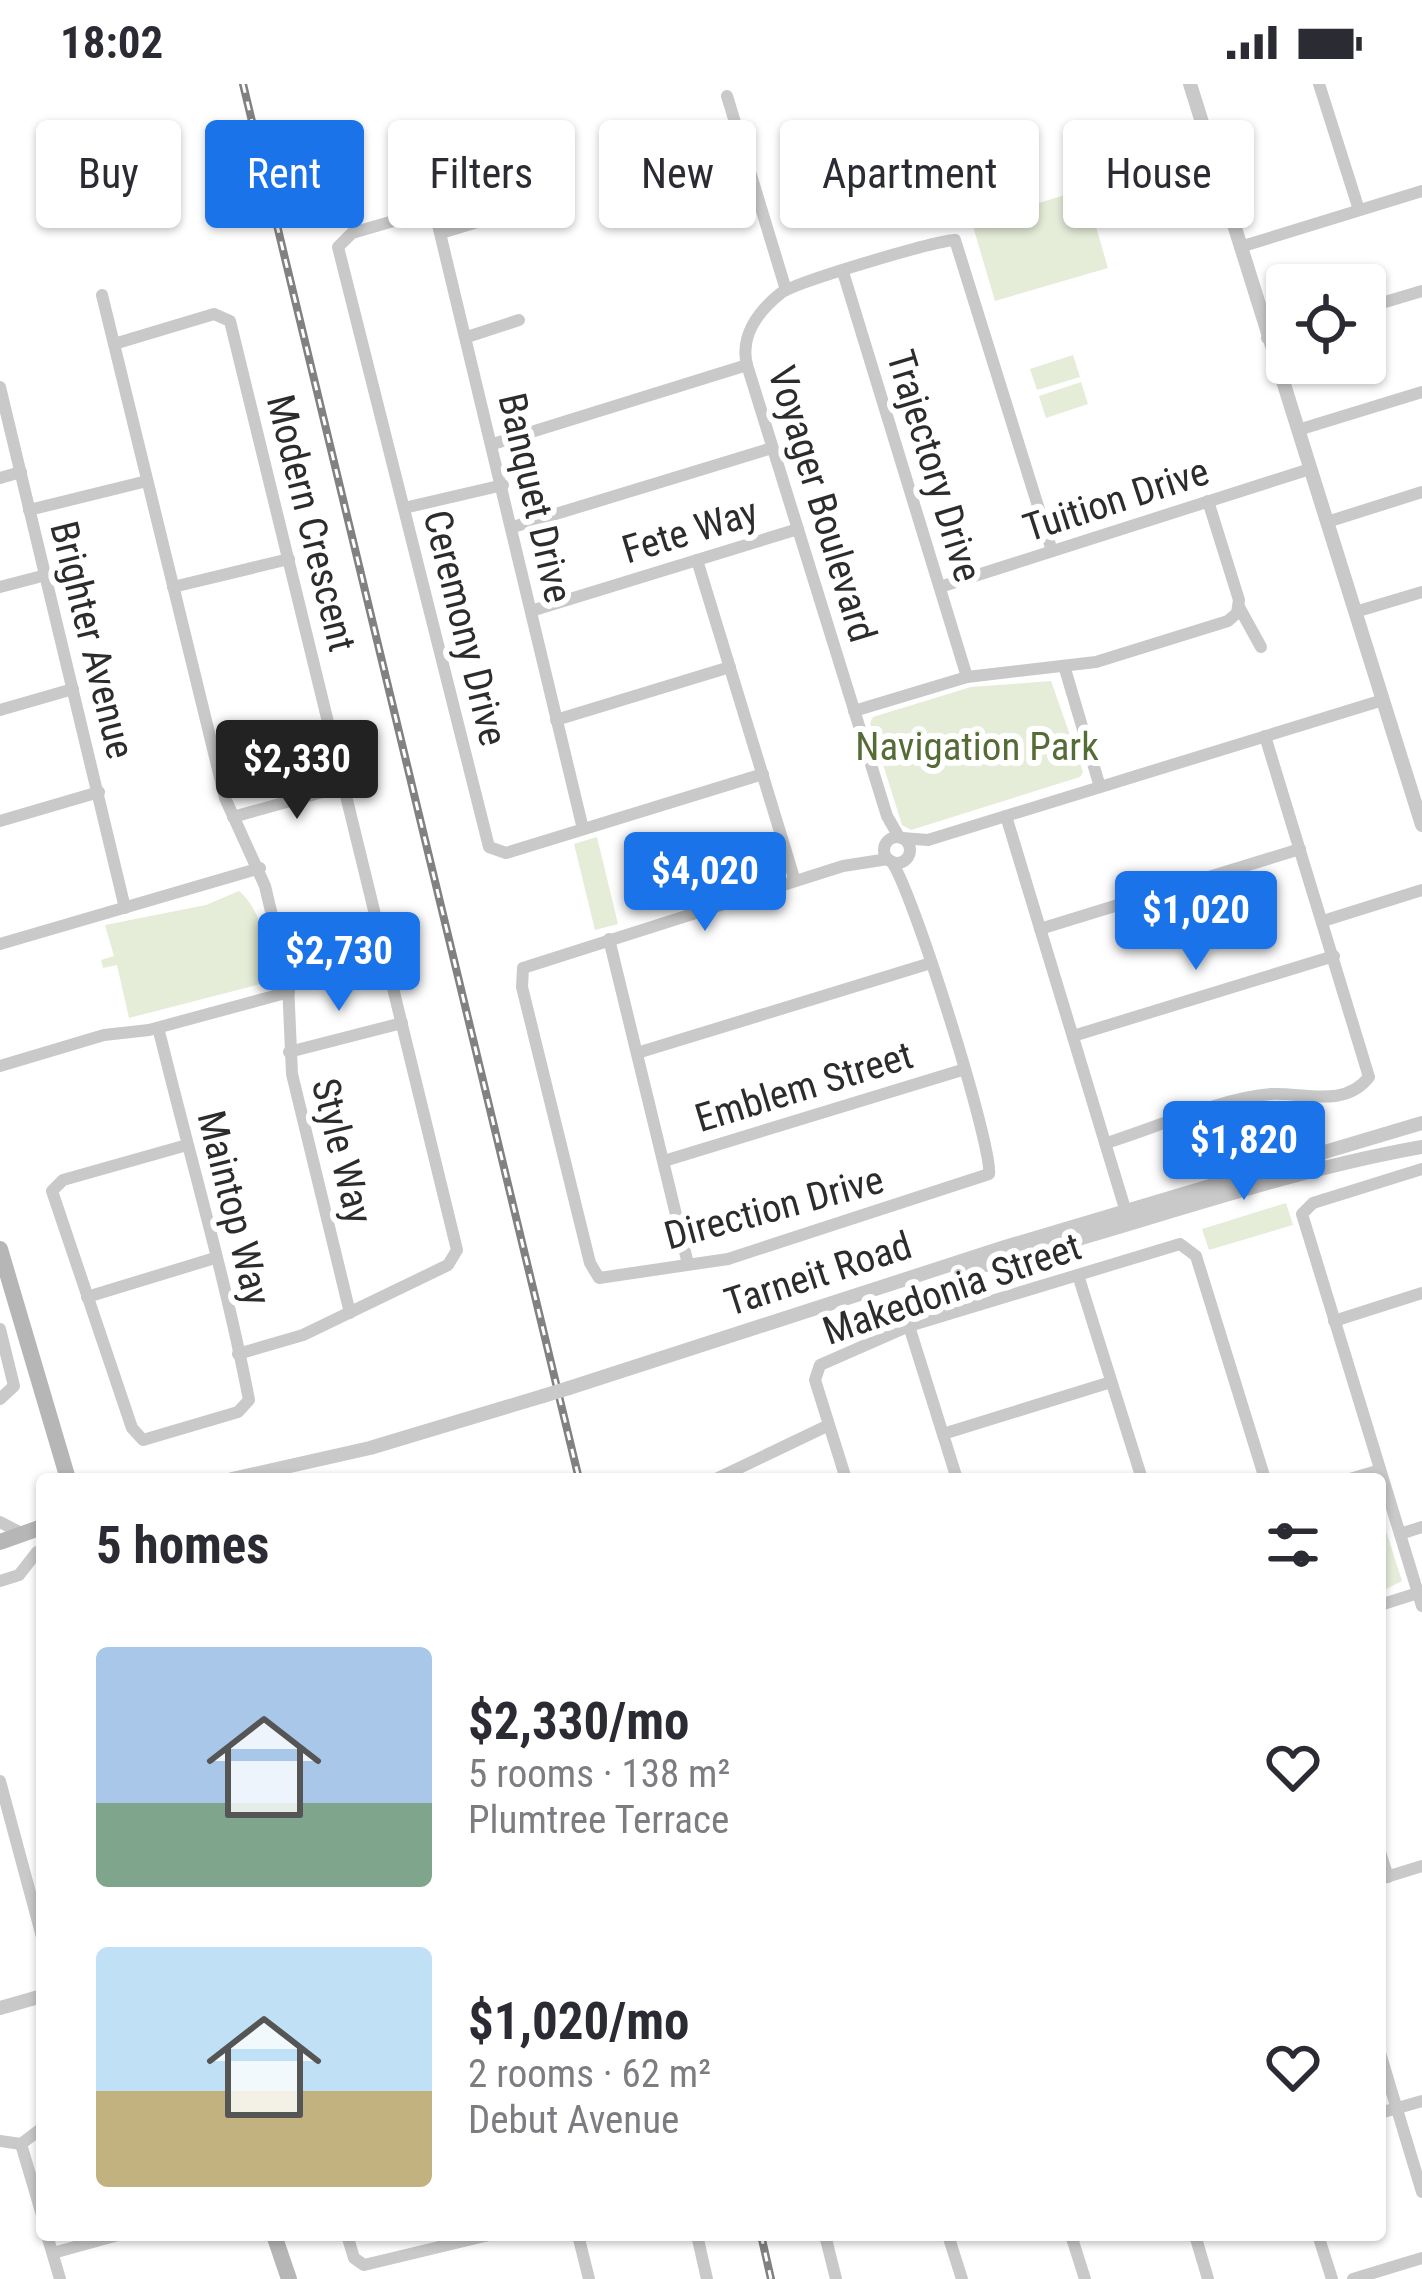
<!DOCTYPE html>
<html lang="en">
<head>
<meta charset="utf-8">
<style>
	:root { --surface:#fff; --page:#f7f7f7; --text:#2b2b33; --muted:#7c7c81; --accent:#1a73e8 }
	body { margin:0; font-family:"Roboto Condensed",sans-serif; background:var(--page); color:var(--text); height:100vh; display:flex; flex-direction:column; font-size:45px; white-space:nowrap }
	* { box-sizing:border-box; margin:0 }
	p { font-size:39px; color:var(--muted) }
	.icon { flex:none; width:66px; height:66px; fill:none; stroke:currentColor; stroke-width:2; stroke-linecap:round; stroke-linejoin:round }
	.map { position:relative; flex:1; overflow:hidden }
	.panel { position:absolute; left:36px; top:1389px; width:1350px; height:768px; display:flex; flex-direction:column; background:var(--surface); border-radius:12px; box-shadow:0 3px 9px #0004 }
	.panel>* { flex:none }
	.top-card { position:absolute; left:36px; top:36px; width:1350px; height:108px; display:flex; gap:24px }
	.controls { position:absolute; left:1266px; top:180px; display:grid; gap:24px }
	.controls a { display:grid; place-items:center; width:120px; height:120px; border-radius:12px; background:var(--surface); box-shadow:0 3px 9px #0004; font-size:60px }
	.price { position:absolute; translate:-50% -102px; padding:0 27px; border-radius:12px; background:var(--accent); color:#fff; font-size:39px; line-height:78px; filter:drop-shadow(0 3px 6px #0008) }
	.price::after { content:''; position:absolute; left:50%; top:72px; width:36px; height:27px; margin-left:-18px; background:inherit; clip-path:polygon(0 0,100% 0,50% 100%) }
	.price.selected { background:#222; color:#fff }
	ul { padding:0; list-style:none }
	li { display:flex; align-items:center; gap:36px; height:300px; padding:0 60px }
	li span { display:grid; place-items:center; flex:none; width:336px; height:240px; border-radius:12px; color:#555 }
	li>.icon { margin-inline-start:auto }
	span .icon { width:144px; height:144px; fill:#fffc; stroke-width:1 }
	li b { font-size:51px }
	h2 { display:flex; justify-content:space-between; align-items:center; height:144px; padding:0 60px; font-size:51px }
	.pill { padding:0 42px; border-radius:12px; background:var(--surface); box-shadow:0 3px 9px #0004; font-size:42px; line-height:108px }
	.pill.selected { background:var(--accent); color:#fff }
	.status { display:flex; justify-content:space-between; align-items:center; height:84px; padding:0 60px; background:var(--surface); direction:ltr }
	.status svg { height:33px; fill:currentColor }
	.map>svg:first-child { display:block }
	.green { fill:#e5ecd8 }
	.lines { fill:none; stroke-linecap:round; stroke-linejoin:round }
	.minor { stroke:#c9c9c9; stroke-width:12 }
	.tertiary { stroke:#c9c9c9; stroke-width:14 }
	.secondary { stroke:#b6b6b6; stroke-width:16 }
	.rail-casing { stroke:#818181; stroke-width:8 }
	.rail { stroke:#fff; stroke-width:3; stroke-dasharray:9; stroke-linecap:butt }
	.tertiary-bridge { stroke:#c9c9c9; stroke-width:14 }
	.labels { text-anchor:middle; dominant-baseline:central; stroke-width:12; stroke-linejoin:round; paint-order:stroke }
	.street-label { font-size:39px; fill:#2c2c2c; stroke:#fff }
	.park-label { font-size:39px; fill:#556c36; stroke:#fff }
</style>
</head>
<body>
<div class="status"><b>18:02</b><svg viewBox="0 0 49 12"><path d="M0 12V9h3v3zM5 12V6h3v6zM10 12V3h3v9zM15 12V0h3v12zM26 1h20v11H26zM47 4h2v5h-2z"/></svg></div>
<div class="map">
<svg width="1422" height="2195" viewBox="0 0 1422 2195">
	<rect width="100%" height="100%" fill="#fff"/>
	<!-- green -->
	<g class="green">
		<path d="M1085 105 1108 184 995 217 972 139Z"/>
		<path d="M1073 271 1080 293 1037 306 1030 285Z"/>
		<path d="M1081 298 1088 320 1046 334 1039 312Z"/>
		<path d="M1051 597 1083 688 1080 693 911 746 902 741 870 639 873 633 971 603Z"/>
		<path d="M597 753 618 840 595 846 574 760Z"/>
		<path d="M239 807C262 826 274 873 261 900L129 934 117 881 103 884 101 876 114 872 105 841 206 821Z"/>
		<path d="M1286 1119 1293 1141 1209 1166 1202 1145Z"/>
		<path d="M1380 1428 1402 1497 1380 1508Z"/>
	</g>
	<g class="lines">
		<!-- minor -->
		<g class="minor">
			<path d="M1319 0 1359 126"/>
			<path d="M727 12 786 206"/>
			<path d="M427 95 583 745"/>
			<path d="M435 125 352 149 338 163 489 763 506 769 763 690"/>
			<path d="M441 149 484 136"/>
			<path d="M1240 163 1422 107"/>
			<path d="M843 188 967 593"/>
			<path d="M102 211 225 714 265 802 288 899 292 990 350 1229"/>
			<path d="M1365 224 1422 207"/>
			<path d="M467 253 519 236"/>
			<path d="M1267 254 1287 248"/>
			<path d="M114 260 214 230 230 237 457 1166 448 1181 303 1251 238 1270"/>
			<path d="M0 303 125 824"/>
			<path d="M1298 346 1422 308"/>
			<path d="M493 360 747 281"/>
			<path d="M0 394 21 388"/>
			<path d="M404 424 503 401"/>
			<path d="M29 426 147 397"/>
			<path d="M1327 438 1422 408"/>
			<path d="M513 443 772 364"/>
			<path d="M697 476 795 797"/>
			<path d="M0 503 46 491"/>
			<path d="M173 503 289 475"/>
			<path d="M940 503 1310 385"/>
			<path d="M1239 523 1261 563"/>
			<path d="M531 527 798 445"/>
			<path d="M1355 528 1422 508"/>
			<path d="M1065 585 1100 703"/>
			<path d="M0 626 73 605"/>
			<path d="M854 627 967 593 1096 578 1228 537 1237 529 1239 516 1208 417"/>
			<path d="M556 636 730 583"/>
			<path d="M1006 732 1126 1128"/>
			<path d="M233 733 344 702"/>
			<path d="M0 737 99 708"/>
			<path d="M899 753 887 732 747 281C740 253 757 228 781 209 796 198 934 157 955 156L1052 467"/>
			<circle cx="897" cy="766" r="13"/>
			<path d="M902 754 928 756 1383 616"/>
			<path d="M888 775 843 782 523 884 522 903 590 1179 599 1194 728 1175 989 1090C993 1062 911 801 891 777"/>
			<path d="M1323 837 1422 806"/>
			<path d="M1040 845 1300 765"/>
			<path d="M609 855 688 1180"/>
			<path d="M0 860 260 784"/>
			<path d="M158 944 162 959C191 1077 226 1196 249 1316L238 1328 143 1356 132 1344 52 1107 63 1096 187 1061"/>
			<path d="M1073 952 1334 872"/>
			<path d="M289 968 402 939"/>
			<path d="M637 969 931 879"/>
			<path d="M0 982 104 951 149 946 289 908"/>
			<path d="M1106 1059C1155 1044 1221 1014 1271 1010 1302 1008 1344 1025 1369 993L1265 652"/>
			<path d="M664 1077 962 986"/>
			<path d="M1422 1085 1313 1119 1302 1130 1422 1522"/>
			<path d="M1078 1191 1142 1395"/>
			<path d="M87 1213 215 1174"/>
			<path d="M1334 1237 1422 1209"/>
			<path d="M909 1242 957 1395"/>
			<path d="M0 1245 14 1302 0 1315"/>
			<path d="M943 1350 1111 1298"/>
			<path d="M716 1395 829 1341"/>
			<path d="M846 1395 815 1296 820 1281 909 1242 1180 1160 1196 1172 1265 1395"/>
			<path d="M1350 1395 1380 1386"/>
			<path d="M0 1438 23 1450"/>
			<path d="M1400 1450 1422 1443"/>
			<path d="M0 1497 19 1491 37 1468"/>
			<path d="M1380 1521 1418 1509"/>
			<path d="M0 1697 42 1853"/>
			<path d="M1380 1768 1388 1793"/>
			<path d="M1380 1795 1422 1782"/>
			<path d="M1380 1969 1422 2108"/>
			<path d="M1380 2029 1422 2017"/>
			<path d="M0 2057 21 2060 42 2131"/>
			<path d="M21 2060 42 2044"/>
			<path d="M47 2151 60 2195"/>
			<path d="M347 2151 354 2174 364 2181 489 2151"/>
			<path d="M578 2151 589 2195"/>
			<path d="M697 2151 707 2195"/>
			<path d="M825 2151 836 2195"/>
			<path d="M948 2151 962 2195"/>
			<path d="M1071 2151 1085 2195"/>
			<path d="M1195 2151 1208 2195"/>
			<path d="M1318 2151 1332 2195"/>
			<path d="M53 2169 118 2151"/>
			<path d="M1353 2195 1422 2174"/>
		</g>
		<!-- tertiary -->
		<g class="tertiary">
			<path d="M1190 0 1422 741"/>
			<path d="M958 1188C1114 1150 1264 1091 1422 1063"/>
			<path d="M569 1304 1005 1163 1422 1039"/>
			<path d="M232 1395 370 1364 543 1312"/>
			<path d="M0 1924 42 1912"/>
		</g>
		<!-- secondary -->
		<g class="secondary">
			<path d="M0 1165 68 1395"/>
			<path d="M0 1458 42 1443"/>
			<path d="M274 2151 289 2195"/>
		</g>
		<defs>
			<g id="rail">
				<path d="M243 0 579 1395"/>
				<path d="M761 2151 771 2195"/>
			</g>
		</defs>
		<!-- rail casing -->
		<use href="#rail" class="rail-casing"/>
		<!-- rail -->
		<use href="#rail" class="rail"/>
		<!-- tertiary-bridge -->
		<path class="tertiary-bridge" d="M543 1312 569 1304"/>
	</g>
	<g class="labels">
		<!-- street labels -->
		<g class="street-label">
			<text transform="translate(934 382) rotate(73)">Trajectory Drive</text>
			<text transform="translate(535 414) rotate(77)">Banquet Drive</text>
			<text transform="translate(1116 416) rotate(-18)">Tuition Drive</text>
			<text transform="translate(822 420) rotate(73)">Voyager Boulevard</text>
			<text transform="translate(311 439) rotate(76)">Modern Crescent</text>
			<text transform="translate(690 447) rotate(-17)">Fete Way</text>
			<text transform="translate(465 544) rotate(76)">Ceremony Drive</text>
			<text transform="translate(92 556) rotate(76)">Brighter Avenue</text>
			<text transform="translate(804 1003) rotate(-17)">Emblem Street</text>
			<text transform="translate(342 1067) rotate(76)">Style Way</text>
			<text transform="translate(234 1124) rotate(76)">Maintop Way</text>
			<text transform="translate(774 1124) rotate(-15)">Direction Drive</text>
			<text transform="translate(818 1190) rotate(-18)">Tarneit Road</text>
			<text transform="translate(952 1205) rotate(-19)">Makedonia Street</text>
		</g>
		<!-- park labels -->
		<g class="park-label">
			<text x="977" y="663">Navigation Park</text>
		</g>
	</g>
</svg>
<div class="controls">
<a><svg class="icon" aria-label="locate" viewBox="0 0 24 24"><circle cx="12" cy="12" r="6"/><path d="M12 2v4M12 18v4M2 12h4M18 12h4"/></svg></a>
</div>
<b class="price selected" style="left:297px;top:738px">$2,330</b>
<b class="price" style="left:705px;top:850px">$4,020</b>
<b class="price" style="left:1196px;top:889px">$1,020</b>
<b class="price" style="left:339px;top:930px">$2,730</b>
<b class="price" style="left:1244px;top:1119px">$1,820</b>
<div class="top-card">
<a class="pill">Buy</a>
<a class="pill selected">Rent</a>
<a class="pill">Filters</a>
<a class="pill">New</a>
<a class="pill">Apartment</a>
<a class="pill">House</a>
</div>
<section class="panel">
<h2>5 homes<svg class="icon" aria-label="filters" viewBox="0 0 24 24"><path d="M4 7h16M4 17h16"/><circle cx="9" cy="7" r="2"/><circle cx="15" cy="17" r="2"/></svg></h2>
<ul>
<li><span style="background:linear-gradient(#a9c7e8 65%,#7fa58c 0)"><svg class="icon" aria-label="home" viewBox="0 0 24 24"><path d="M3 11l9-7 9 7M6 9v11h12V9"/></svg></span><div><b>$2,330/mo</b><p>5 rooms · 138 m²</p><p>Plumtree Terrace</p></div><svg class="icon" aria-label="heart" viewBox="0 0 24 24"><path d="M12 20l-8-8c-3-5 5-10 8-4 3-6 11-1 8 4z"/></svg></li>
<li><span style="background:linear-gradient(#bfe0f5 60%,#c2b280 0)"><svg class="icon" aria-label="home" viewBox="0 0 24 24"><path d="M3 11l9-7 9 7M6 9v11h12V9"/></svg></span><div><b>$1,020/mo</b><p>2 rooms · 62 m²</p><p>Debut Avenue</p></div><svg class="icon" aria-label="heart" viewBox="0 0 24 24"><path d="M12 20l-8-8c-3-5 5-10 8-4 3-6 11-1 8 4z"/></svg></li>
</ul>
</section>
</div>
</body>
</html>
